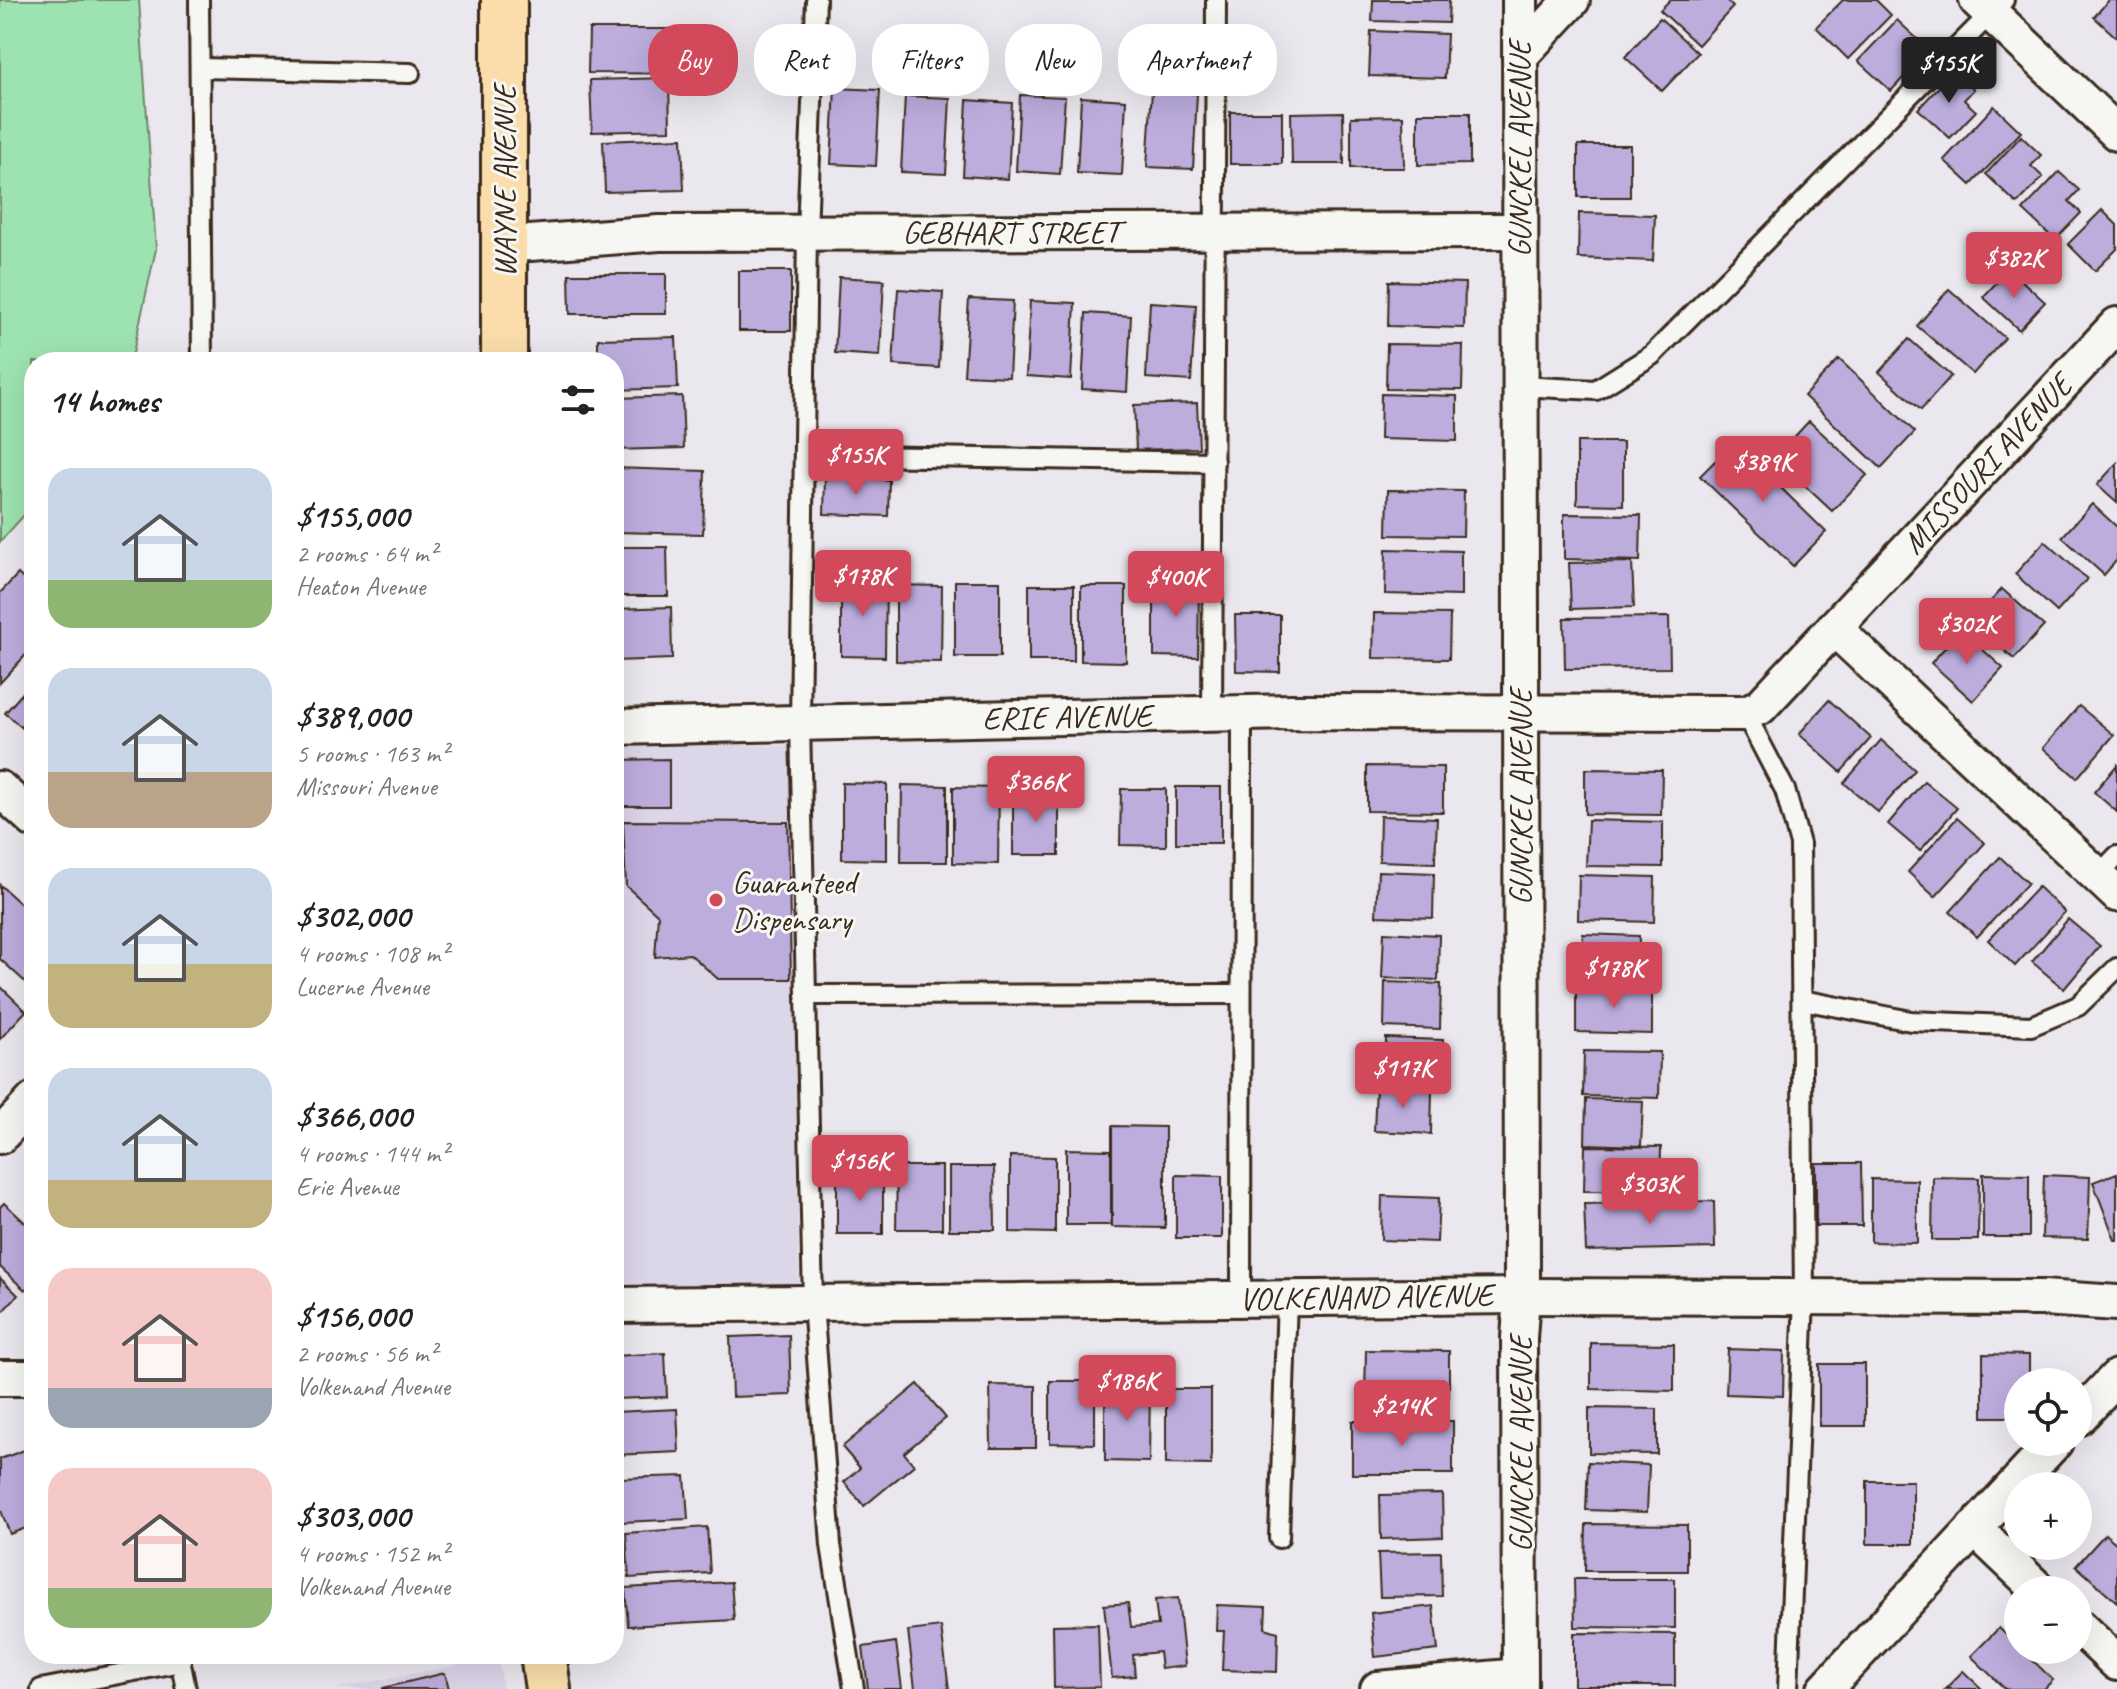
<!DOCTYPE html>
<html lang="en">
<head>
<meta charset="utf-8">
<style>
	:root { --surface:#fff; --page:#f6f6f6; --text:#222; --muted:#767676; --accent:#d1495b }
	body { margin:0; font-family:Caveat,sans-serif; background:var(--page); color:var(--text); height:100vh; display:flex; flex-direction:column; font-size:30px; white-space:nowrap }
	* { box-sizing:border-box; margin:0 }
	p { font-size:26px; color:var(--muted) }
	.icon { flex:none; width:44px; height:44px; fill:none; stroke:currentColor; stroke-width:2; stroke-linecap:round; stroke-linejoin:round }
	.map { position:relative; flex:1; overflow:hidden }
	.side { position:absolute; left:24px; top:352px; width:600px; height:1312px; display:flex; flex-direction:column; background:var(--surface); border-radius:32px; box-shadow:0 8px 32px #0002 }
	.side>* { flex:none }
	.guide { position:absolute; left:648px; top:24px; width:760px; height:72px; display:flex; gap:16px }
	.controls { position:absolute; left:2004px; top:1368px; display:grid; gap:16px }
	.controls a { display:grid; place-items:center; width:88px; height:88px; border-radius:50%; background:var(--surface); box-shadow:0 8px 32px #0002; font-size:40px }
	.price { position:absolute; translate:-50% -68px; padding:0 18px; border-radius:8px; background:var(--accent); color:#fff; font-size:26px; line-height:52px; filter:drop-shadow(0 2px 4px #0008) }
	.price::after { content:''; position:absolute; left:50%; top:48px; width:24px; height:18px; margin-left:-12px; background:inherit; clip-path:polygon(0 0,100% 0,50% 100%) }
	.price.selected { background:#222; color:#fff }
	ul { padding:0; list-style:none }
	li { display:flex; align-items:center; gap:24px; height:200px; padding:0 24px }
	li span { display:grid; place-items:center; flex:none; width:224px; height:160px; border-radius:24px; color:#555 }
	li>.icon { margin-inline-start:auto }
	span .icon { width:96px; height:96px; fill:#fffc; stroke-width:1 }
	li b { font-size:34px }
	h2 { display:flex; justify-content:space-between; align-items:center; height:96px; padding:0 24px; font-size:34px }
	.pill { padding:0 28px; border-radius:32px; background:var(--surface); box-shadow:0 8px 32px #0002; font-size:28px; line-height:72px }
	.pill.selected { background:var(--accent); color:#fff }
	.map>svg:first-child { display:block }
	.built { fill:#dcd6e9 }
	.green { fill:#9de3b1; stroke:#6c8668; stroke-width:2 }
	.building { fill:#bcaddd; stroke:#3b2a1e; stroke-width:2 }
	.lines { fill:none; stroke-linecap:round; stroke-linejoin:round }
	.service-casing { stroke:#3b2a1e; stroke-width:24 }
	.minor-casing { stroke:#3b2a1e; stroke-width:40 }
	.primary-casing { stroke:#3b2a1e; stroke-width:50 }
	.service { stroke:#f6f6f2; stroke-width:18 }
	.minor { stroke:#f6f6f2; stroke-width:34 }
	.primary { stroke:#faddab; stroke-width:44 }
	.poi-dot { fill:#d1495b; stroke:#f6f6f2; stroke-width:3 }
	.labels { text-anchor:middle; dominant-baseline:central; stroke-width:6; stroke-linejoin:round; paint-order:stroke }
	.street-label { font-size:32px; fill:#3b2a1e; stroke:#f6f6f2 }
	.poi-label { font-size:32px; fill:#3b2a1e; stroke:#f6f6f2; text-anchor:start }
</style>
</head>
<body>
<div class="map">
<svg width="2117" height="1689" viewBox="0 0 2117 1689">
	<rect width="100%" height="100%" fill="#eae7ee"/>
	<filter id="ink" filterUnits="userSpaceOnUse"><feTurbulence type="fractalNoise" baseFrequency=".0125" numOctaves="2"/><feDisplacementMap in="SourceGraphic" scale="16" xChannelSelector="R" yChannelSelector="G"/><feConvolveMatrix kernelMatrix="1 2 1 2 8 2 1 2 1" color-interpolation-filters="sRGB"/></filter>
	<g filter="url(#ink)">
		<!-- built -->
		<g class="built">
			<path d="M614 742 791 746 799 1290 614 1284Z"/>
			<path d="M498 1657 503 1689H333Z"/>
		</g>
		<!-- green -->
		<path class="green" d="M0 0H139L156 249 131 362H34V504L0 542Z"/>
		<!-- building -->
		<g class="building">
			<path d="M1373 0H1449L1448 23 1372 21Z"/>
			<path d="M1670 0H1726L1733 7 1698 45 1660 10Z"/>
			<path d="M1843 0H1876L1891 15 1848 59 1816 27Z"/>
			<path d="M2109 0H2117V38L2094 17Z"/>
			<path d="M1660 18 1698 53 1662 91 1625 57Z"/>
			<path d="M1897 20 1929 50 1891 91 1858 61Z"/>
			<path d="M589 29H712V74L588 73Z"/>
			<path d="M1371 31 1447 34 1445 78 1369 76Z"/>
			<path d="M1954 71 1974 89 1964 100 1976 111 1950 138 1918 109Z"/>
			<path d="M669 78 670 130 592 132 590 80Z"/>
			<path d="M835 88 880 90 876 166 831 164Z"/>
			<path d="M1152 90 1197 94 1193 169 1147 167Z"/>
			<path d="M1020 95 1065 97 1060 174 1016 171Z"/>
			<path d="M905 96 950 98 946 174 901 172Z"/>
			<path d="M1081 97 1126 100 1122 175 1077 173Z"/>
			<path d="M967 100 1012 103 1008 179 963 176Z"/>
			<path d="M1994 106 2021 132 1971 185 1944 160Z"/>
			<rect x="1230" y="112" width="52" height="52"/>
			<path d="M1343 112 1344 164H1292L1291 113Z"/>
			<path d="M1418 113H1470V164L1418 165Z"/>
			<path d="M1403 116 1404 168H1351V117Z"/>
			<path d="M2021 136 2041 155 2031 166 2043 177 2017 204 1986 174Z"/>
			<path d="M682 138 684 190 605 192 603 141Z"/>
			<rect x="1578" y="145" width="52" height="52"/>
			<path d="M2059 172 2079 190 2069 201 2081 213 2055 240 2023 210Z"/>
			<path d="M2102 210 2117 225V249L2095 271 2068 244Z"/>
			<path d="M1579 213 1655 215 1653 261 1578 258Z"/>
			<path d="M2009 269 2045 302 2019 330 1983 297Z"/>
			<rect x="739" y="271" width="52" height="60"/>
			<path d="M569 274H666V314H570Z"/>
			<path d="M839 277 884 280 880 356 835 353Z"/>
			<path d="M1389 281 1465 283 1464 328 1388 326Z"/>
			<path d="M898 289 943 292 939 368 893 365Z"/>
			<path d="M1949 289 2005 338 1973 374 1917 326Z"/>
			<path d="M969 299 1013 301 1009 377 964 375Z"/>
			<path d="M1030 301 1075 303 1071 379 1026 376Z"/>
			<path d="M1150 302 1196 305 1191 381 1146 378Z"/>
			<path d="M1086 313 1131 316 1127 392 1082 389Z"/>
			<path d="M676 337 678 388 614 390V362H598V339Z"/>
			<path d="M1909 339 1951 376 1921 410 1879 372Z"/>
			<path d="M1387 344 1463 345 1462 390 1386 389Z"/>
			<path d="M1839 359 1915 432 1881 468 1804 396Z"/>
			<path d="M1381 394 1457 396V441L1380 439Z"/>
			<path d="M682 396 684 448 614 450V398Z"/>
			<path d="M1197 403 1199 448 1136 450 1134 405Z"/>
			<path d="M1809 421 1867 475 1832 511 1775 458Z"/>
			<path d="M1577 442H1623V505L1577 504Z"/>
			<path d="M1734 442 1826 532 1793 566 1700 476Z"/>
			<path d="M2117 463V503L2097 485Z"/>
			<path d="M614 468 705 471 703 534 614 532Z"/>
			<path d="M825 477 889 480 888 516 824 514Z"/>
			<path d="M1388 490 1464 491 1463 536 1387 535Z"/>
			<path d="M2092 504 2117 527V560L2104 575 2062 537Z"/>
			<path d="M1564 514 1641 515 1640 561 1564 559Z"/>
			<path d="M2045 541 2087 579 2057 612 2015 574Z"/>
			<path d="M614 547H667L668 596H614Z"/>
			<path d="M1386 549 1461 551V596L1385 594Z"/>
			<path d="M1632 562 1634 607 1571 609 1569 563Z"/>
			<path d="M18 574 34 589V646L0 683V593Z"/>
			<path d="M841 580H886L885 657 841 656Z"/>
			<rect x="955" y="581" width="45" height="76"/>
			<path d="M1154 581H1199L1198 657 1154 656Z"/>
			<path d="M896 585 942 586 941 662 896 661Z"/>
			<rect x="1029" y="585" width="45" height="76"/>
			<path d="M1081 586H1126V662L1081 661Z"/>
			<path d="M2002 589 2044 626 2014 659 1972 622Z"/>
			<path d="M671 607 672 659 614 661V609Z"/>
			<path d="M1374 613 1450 614 1449 659 1373 658Z"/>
			<path d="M1235 615H1280V672L1236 671Z"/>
			<path d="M1669 617 1670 668 1565 669 1564 618Z"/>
			<path d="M1961 630 2003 668 1973 701 1931 663Z"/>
			<path d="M34 680V738L5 713Z"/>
			<path d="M1829 700 1871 738 1841 772 1799 734Z"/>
			<path d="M2079 706 2114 735 2077 778 2043 748Z"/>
			<path d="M1881 740 1915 770 1878 812 1844 783Z"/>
			<path d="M669 759V806H614V760Z"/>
			<path d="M2117 765V812L2094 792Z"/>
			<path d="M1367 766 1443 767V812L1367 811Z"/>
			<path d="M1585 769 1662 770 1661 815 1585 814Z"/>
			<path d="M1924 781 1957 808 1920 851 1888 824Z"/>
			<path d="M842 783 887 784V860L842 859Z"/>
			<path d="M902 785 947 786V862H901Z"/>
			<path d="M953 787 999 788 998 864 953 863Z"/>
			<rect x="1176" y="787" width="45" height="56"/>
			<path d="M1121 789H1166V846L1120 845Z"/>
			<rect x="1013" y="793" width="46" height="62"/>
			<path d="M1380 816 1437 818 1435 863 1379 861Z"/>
			<path d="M1957 818 1985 843 1935 897 1908 872Z"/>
			<path d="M1588 820 1663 822V867L1586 866Z"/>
			<path d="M623 821 788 822 791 979H718L690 954 655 957 658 915 626 886Z"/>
			<path d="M2000 857 2028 883 1977 937 1950 912Z"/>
			<path d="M1378 871 1434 873 1433 918 1376 916Z"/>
			<path d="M1579 875 1655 877 1654 922 1578 920Z"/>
			<path d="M0 885 34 916V990L0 959Z"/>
			<path d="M2038 887 2065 912 2015 966 1988 940Z"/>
			<path d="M2068 919 2100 946 2064 989 2032 962Z"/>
			<path d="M1384 932 1439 935 1438 980 1382 978Z"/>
			<path d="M1583 934 1639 936 1638 981 1582 979Z"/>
			<path d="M1385 982 1441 984 1440 1029 1384 1027Z"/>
			<path d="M0 986 26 1011 0 1039Z"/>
			<path d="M1576 987 1652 988V1034L1576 1032Z"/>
			<path d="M1386 1038 1443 1040 1441 1085 1385 1083Z"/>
			<path d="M1584 1051 1660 1052 1659 1098 1583 1096Z"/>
			<path d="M1376 1087 1432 1089 1431 1134 1374 1131Z"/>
			<path d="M1586 1099 1643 1101 1641 1146 1585 1144Z"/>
			<path d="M1112 1126 1165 1127V1228L1112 1227Z"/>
			<path d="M1585 1146 1661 1147 1660 1192 1584 1191Z"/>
			<path d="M1066 1149 1111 1150V1225H1066Z"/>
			<path d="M1010 1156 1055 1157V1233L1010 1232Z"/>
			<path d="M1816 1163H1861L1862 1226H1816Z"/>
			<path d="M897 1166H942V1229H896Z"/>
			<path d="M949 1167H994L995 1230H949Z"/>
			<path d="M837 1171 883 1172V1234H837Z"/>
			<path d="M2117 1173V1240H2115L2093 1182Z"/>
			<path d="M1983 1174 2029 1175V1237H1983Z"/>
			<path d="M1176 1175 1222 1176V1238H1176Z"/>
			<path d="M2044 1175 2090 1177 2088 1239 2042 1238Z"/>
			<path d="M1933 1177 1979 1178 1978 1240H1932Z"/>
			<path d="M1871 1179 1917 1180V1243L1871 1242Z"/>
			<path d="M1382 1196 1439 1198 1437 1242 1381 1240Z"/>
			<path d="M1714 1201 1715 1248 1586 1251 1584 1204Z"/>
			<path d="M4 1203 34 1231V1280L25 1290 0 1267V1207Z"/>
			<path d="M0 1278 18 1295 0 1314Z"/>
			<path d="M789 1335 791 1395 732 1397 730 1337Z"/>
			<path d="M1591 1343 1674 1344V1391L1591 1389Z"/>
			<path d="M1728 1349 1784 1351 1783 1396 1726 1394Z"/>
			<path d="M1366 1350 1449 1351V1397L1365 1396Z"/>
			<path d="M665 1353 667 1397 614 1399V1356Z"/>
			<path d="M1983 1354 2029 1355V1382H2018V1417H1983Z"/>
			<rect x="1819" y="1364" width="46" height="62"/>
			<path d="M1050 1381H1095V1444L1050 1443Z"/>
			<path d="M918 1384 946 1418 904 1453 914 1465 864 1506 844 1482 860 1468 842 1447Z"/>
			<path d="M990 1385 1036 1386V1448H991Z"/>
			<path d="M1105 1385H1150L1149 1462 1105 1461Z"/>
			<path d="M1166 1389H1211V1465L1166 1464Z"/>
			<path d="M1589 1408 1657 1409V1454L1589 1453Z"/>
			<path d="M677 1409 679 1452 614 1455V1412Z"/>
			<rect x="1352" y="1421" width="101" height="53"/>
			<path d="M30 1448 34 1458V1525L10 1534 0 1508V1459Z"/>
			<path d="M1588 1462 1649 1465 1647 1512 1586 1510Z"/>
			<path d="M685 1476 688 1519 622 1522 620 1478Z"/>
			<rect x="1867" y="1481" width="46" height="63"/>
			<path d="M1442 1494 1443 1537 1381 1539 1380 1495Z"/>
			<path d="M1586 1524 1687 1525V1571H1585Z"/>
			<path d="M707 1527 710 1573 629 1578 626 1533Z"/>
			<path d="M2105 1534 2117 1544V1602L2076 1566Z"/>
			<path d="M1441 1552 1442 1596 1380 1597 1378 1553Z"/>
			<path d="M1574 1579H1675V1628L1575 1627Z"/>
			<path d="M731 1582 734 1620 628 1626 625 1588Z"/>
			<path d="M1178 1598 1185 1666 1161 1669 1159 1652 1133 1655 1135 1676 1112 1678 1104 1605 1128 1603 1131 1627 1158 1625 1155 1600Z"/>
			<path d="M1217 1605 1266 1607 1265 1628 1278 1632 1277 1672 1222 1670 1224 1631H1216Z"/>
			<path d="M1433 1606 1438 1650 1375 1657 1371 1613Z"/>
			<path d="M1098 1624 1100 1687 1054 1688 1053 1625Z"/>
			<path d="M941 1627 949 1689H915L908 1631Z"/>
			<path d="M1999 1628 2018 1646V1650H2022L2053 1680 2044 1689H2005L1971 1656Z"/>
			<path d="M1574 1633 1675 1634V1686H1574Z"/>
			<path d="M896 1642 902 1689H868L863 1647Z"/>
			<path d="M1963 1671 1982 1689H1945Z"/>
			<path d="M445 1673 449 1689H383V1688Z"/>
		</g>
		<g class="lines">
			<defs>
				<g id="service">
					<path d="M199 0 202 362"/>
					<path d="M816 0 807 232 800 723 806 995 813 1303 831 1545 854 1689"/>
					<path d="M200 68 410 73"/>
					<path d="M1519 386 1596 390 1652 355 2004 0"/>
					<path d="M804 455 1214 462"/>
					<path d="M1745 713 1785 790 1800 844 1804 1297 1788 1689"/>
					<path d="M1212 714 1216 0"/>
					<path d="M2098 876 2117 856"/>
					<path d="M806 995 1241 994"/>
					<path d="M1802 1000 1911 1021 2031 1026 2078 1006 2117 968"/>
					<path d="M1241 1298 1242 713"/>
					<path d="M1279 1538 1287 1298"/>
					<path d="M179 1654 186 1689"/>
					<path d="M41 1689 181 1662"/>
				</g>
				<g id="minor">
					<path d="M1520 0 1522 1296 1519 1338 1520 1689"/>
					<path d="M1977 0 2117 133"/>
					<path d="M1520 56 1572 0"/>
					<path d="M504 245 659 233 1519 231"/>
					<path d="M1834 628 2117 894"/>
					<path d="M614 727 1292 712 1745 713 1760 707 2117 325"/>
					<path d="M0 789 34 820"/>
					<path d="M0 1136 34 1100"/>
					<path d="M614 1305 1522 1296 2043 1298 2117 1303"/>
					<path d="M0 1378H34"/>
					<path d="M2078 1418 2117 1377"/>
					<path d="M1974 1528 2039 1590"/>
					<path d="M2078 1626 2117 1663"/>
					<path d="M1378 1689 1520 1676"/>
					<path d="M1825 1689 2055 1442"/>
				</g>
				<g id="primary">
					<path d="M504 0V362"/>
					<path d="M543 1654 548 1689"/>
				</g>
			</defs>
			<!-- service casing -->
			<use href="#service" class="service-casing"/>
			<!-- minor casing -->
			<use href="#minor" class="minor-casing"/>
			<!-- primary casing -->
			<use href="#primary" class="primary-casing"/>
			<!-- service -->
			<use href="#service" class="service"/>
			<!-- minor -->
			<use href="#minor" class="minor"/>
			<!-- primary -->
			<use href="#primary" class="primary"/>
		</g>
	</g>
	<!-- markers -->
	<circle class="poi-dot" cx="716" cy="900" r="8"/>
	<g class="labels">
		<!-- street labels -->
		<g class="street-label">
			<text transform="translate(1519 149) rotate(-90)">GUNCKEL AVENUE</text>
			<text transform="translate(504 181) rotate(-90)">WAYNE AVENUE</text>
			<text x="1011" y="232">GEBHART STREET</text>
			<text transform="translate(1987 464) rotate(-47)">MISSOURI AVENUE</text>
			<text transform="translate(1067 717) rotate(-1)">ERIE AVENUE</text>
			<text transform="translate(1520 797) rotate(-90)">GUNCKEL AVENUE</text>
			<text transform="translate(1366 1297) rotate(-1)">VOLKENAND AVENUE</text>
			<text transform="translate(1520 1444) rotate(-90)">GUNCKEL AVENUE</text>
		</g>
		<!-- poi labels -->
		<g class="poi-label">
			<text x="732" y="882">Guaranteed<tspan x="732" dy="37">Dispensary</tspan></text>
		</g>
	</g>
</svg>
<div class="controls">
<a><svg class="icon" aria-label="locate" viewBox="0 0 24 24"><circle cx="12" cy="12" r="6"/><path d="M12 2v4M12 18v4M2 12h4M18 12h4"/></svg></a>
<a>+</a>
<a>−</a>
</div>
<b class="price selected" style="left:1949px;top:105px">$155K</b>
<b class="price" style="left:2014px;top:300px">$382K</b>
<b class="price" style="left:856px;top:497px">$155K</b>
<b class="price" style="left:1763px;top:504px">$389K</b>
<b class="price" style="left:863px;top:618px">$178K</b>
<b class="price" style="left:1176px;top:619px">$400K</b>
<b class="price" style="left:1967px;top:666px">$302K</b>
<b class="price" style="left:1036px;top:824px">$366K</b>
<b class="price" style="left:1614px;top:1010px">$178K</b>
<b class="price" style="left:1403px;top:1110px">$117K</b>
<b class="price" style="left:860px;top:1203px">$156K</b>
<b class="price" style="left:1650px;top:1226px">$303K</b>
<b class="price" style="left:1127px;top:1423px">$186K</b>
<b class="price" style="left:1402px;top:1448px">$214K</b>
<div class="guide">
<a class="pill selected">Buy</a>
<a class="pill">Rent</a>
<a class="pill">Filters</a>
<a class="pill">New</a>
<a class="pill">Apartment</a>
</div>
<section class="side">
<h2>14 homes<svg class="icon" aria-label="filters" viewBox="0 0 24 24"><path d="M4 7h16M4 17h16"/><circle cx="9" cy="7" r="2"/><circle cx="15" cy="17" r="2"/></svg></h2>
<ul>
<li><span style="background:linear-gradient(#c9d6e8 70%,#8fb573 0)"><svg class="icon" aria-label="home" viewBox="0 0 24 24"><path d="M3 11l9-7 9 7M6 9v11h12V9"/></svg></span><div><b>$155,000</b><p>2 rooms · 64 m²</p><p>Heaton Avenue</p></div></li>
<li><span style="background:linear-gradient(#c9d6e8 65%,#b9a48a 0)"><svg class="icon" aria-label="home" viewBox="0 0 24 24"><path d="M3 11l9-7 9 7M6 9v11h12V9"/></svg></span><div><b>$389,000</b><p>5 rooms · 163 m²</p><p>Missouri Avenue</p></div></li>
<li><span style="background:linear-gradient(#c9d6e8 60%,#c2b280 0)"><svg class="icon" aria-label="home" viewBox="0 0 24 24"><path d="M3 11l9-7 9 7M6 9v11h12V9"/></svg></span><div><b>$302,000</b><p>4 rooms · 108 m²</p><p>Lucerne Avenue</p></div></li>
<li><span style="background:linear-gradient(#c9d6e8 70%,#c2b280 0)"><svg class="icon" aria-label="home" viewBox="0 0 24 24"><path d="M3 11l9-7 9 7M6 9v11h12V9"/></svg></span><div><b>$366,000</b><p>4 rooms · 144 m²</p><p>Erie Avenue</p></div></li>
<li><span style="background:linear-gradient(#f6c9c9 75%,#9aa5b1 0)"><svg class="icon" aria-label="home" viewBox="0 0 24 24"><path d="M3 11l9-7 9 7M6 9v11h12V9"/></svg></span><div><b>$156,000</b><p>2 rooms · 56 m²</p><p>Volkenand Avenue</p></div></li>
<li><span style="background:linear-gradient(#f6c9c9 75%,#8fb573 0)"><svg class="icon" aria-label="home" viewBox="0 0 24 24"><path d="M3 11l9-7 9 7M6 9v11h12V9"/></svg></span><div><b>$303,000</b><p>4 rooms · 152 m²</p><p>Volkenand Avenue</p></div></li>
</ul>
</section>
</div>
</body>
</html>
